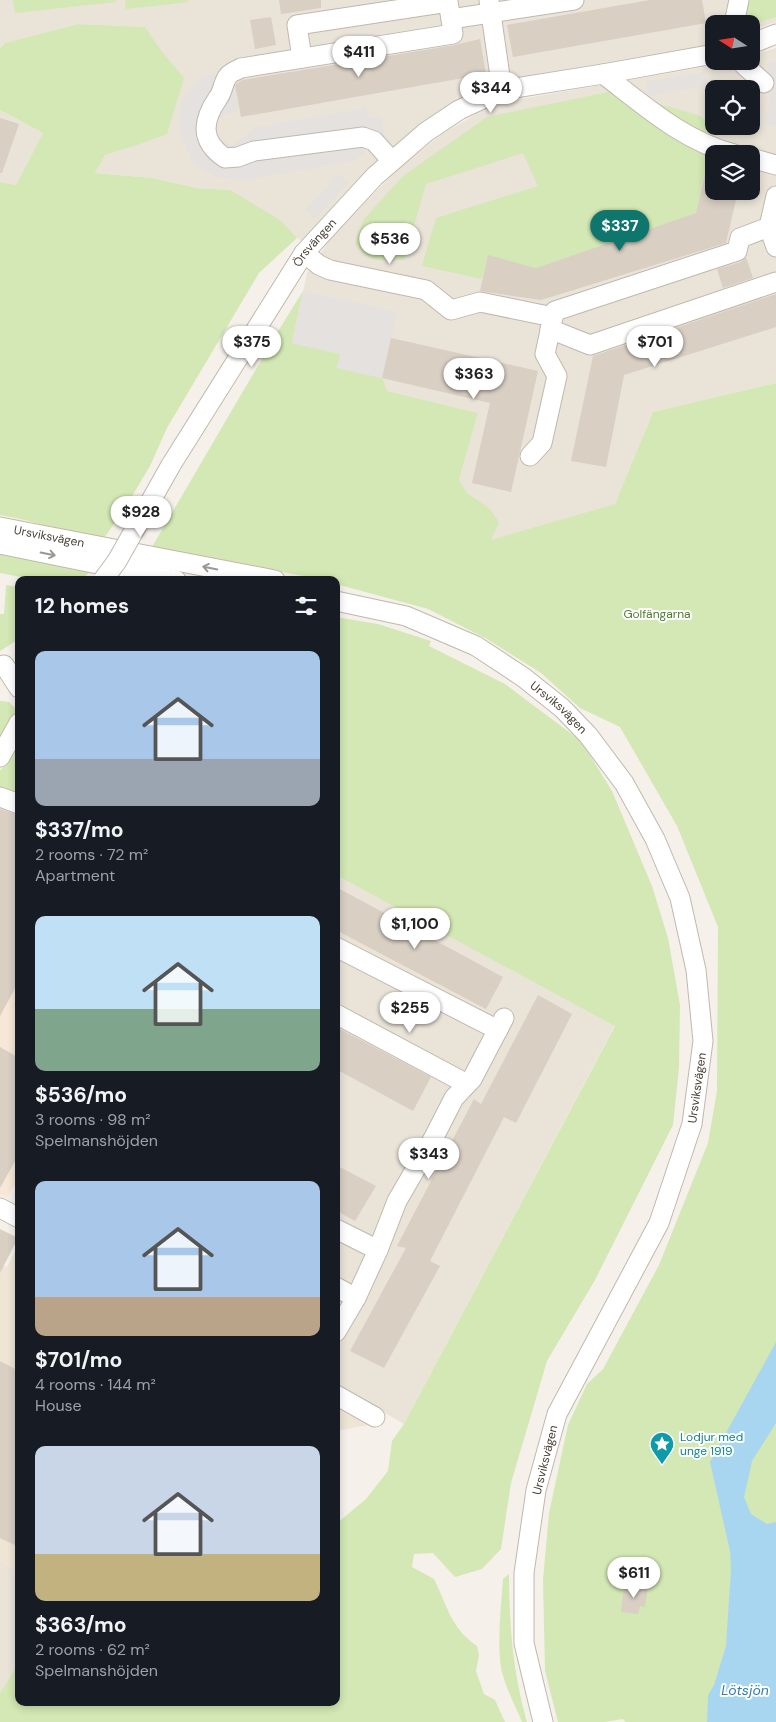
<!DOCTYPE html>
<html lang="en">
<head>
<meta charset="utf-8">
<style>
	:root { --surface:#171b24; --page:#20242c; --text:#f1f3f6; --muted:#9ea1a6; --accent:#0f766e }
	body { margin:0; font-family:"DM Sans",sans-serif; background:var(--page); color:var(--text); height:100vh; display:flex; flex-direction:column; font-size:19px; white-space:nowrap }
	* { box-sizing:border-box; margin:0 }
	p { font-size:16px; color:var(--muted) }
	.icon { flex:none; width:28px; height:28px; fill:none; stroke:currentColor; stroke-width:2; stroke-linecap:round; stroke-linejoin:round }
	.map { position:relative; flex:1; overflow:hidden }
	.panel { position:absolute; left:15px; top:576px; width:325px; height:1130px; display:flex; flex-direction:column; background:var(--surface); border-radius:10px; box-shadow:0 2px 8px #0003 }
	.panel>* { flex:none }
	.needle { width:32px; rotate:282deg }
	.tools { position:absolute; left:705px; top:15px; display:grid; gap:10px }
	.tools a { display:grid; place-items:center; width:55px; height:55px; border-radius:10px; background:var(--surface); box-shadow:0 2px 8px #0003; font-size:25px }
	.price { position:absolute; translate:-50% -42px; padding:0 11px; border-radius:18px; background:#fff; color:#222; font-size:16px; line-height:32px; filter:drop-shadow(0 1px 2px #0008) }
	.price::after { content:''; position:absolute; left:50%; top:30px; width:15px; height:11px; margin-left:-8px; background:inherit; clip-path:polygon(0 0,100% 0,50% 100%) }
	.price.current { background:var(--accent); color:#fff }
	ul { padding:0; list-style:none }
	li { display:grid; align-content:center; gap:10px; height:265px; padding:0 20px }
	li span { display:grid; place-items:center; height:155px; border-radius:10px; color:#555 }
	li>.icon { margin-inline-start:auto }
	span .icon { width:90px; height:90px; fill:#fffc; stroke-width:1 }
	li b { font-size:21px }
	h2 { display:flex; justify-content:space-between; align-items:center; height:60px; padding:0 20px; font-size:21px }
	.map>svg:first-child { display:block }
	.residential { fill:#e9e3d8; fill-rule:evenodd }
	.commercial { fill:#f6e7d6 }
	.education { fill:#eee5d4 }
	.green { fill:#d3e8b4 }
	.parking { fill:#e4e1de }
	.water { fill:#a8d6f0 }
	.building { fill:#d9cfc3 }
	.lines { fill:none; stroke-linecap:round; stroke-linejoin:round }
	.minor-casing { stroke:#c0b8ad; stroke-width:21 }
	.minor { stroke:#fff; stroke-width:19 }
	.minor-bridge-casing { stroke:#c0b8ad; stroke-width:21; stroke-linecap:butt }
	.minor-bridge { stroke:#fff; stroke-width:19 }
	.oneway { stroke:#9b9792 }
	.labels { text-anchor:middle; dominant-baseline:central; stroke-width:4; stroke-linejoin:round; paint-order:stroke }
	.street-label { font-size:12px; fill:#494238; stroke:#fff }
	.park-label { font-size:12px; fill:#4d7b2b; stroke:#fff }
	.culture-label { font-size:12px; fill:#0d838f; stroke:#fff; text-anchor:start }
	.water-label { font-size:14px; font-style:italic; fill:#307dac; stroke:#fff }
</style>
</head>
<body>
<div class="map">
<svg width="776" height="1722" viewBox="0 0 776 1722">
	<rect width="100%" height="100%" fill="#f5f1ea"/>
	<!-- residential -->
	<g class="residential">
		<path d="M0 0H776V22L751 30V24H714V43L710 44 665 55 486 90 303 242 230 190 197 188 152 178 95 173 105 155 134 146 163 53 145 27 78 24 5 43 0 48Z"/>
		<path d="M776 48V383L653 412 615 504 490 541 489 508 467 493 459 480 478 413 387 391 337 368 292 343 307 273 334 234 397 170 442 134 485 109 504 102 716 65 728 61H751V55ZM714 89H751V126H714ZM714 154H751V191H714Z"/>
		<path d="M0 110 43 133 16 185 0 182Z"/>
		<path d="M336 875 615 1025 404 1424 336 1384Z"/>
		<path d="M0 1561 19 1572V1662L0 1693Z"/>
	</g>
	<!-- commercial -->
	<path class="commercial" d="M0 794 19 804V1177L7 1198 0 1194Z"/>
	<!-- education -->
	<g class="education">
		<path d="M19 1244V1572L0 1561V1264L7 1267Z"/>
		<path d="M336 1408 368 1425 336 1431Z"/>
	</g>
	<!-- green -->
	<g class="green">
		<path d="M13 0H115L116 2 15 13Z"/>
		<path d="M125 0H188V2L126 9Z"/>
		<path d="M747 0H776V17L760 22H747L743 13Z"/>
		<path d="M78 24 145 27 163 53 184 78 167 134 134 146 105 155 95 173 152 178 197 188 230 190 280 220 297 238 259 273 167 428 150 466 125 508 102 541 25 520 0 515V182L16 185 43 133 0 110V48L5 43Z"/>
		<path d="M613 91 701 116 712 129 709 153 696 213 536 268 488 255 482 279 422 266 436 218 538 186 523 153 426 184 404 260C380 260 369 264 355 243L364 219 403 176 487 117Z"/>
		<path d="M303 291 292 343 340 354 337 368 382 378 387 391 478 413 459 480 467 493 489 508 499 522 491 540 615 504 653 412 776 383V1722H626L623 1719 604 1722H558L545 1671 543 1580 549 1513 568 1425 587 1384 603 1369 659 1265 708 1143 717 1091 718 927 677 826 620 727 580 708 541 673 487 639 428 609 336 584V580H324L152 547 280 328Z"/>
		<path d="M0 551 93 568 82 580H36L0 573Z"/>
		<path d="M6 585 19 587V639L0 651V614H4Z"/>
		<path d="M336 617 378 624 431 641 429 646 505 684 581 741 612 791 652 886 668 938 680 1005 679 1068 673 1125 595 1280 547 1361 511 1483 501 1549 482 1569 455 1577 433 1553 414 1554 412 1567 434 1579C448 1607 450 1627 477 1646L479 1655 476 1671 484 1694 495 1700 505 1722H0V1693L19 1662V1702H336V1524L366 1499 388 1471 392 1441 404 1424 615 1026 336 875Z"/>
		<path d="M0 701 9 702 17 710 0 748Z"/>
		<path d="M19 742V804L0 794V771Z"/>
		<path d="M509 1574C509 1624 513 1674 527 1722H522C515 1705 505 1687 501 1668 497 1639 501 1608 503 1579Z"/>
	</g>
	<!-- parking -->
	<g class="parking">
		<path d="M769 61 776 62V127L765 125 771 94 762 92Z"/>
		<path d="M704 72 706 85 649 96 646 82Z"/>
		<path d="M203 75 228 76 235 81 238 110 217 119 214 135 232 147 255 128 366 108 367 117 381 118 385 133 374 141 356 160 240 181 212 175 193 163 179 129 182 98Z"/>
		<path d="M338 175 348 183 315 218 306 210Z"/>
		<path d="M303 291 397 312 382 378 337 368 340 354 292 343Z"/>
	</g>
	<!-- water -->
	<path class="water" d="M776 1342V1423L752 1461 744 1497 751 1514 767 1524 776 1522V1722H707L708 1695 714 1685 726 1646 731 1569 730 1551 710 1462Z"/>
	<!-- building -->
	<g class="building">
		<path d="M279 0H321V8L281 14Z"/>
		<path d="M650 0H702L706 23 513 57 507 25Z"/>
		<path d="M271 17 276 45 255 49 250 20Z"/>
		<path d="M480 39 486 74 241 117 235 85 242 80 455 45Z"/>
		<path d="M0 118 19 124 2 173H0Z"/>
		<path d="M708 161H714V191H738L726 243 541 300 480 291 488 255 536 268 696 213Z"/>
		<path d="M746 257 753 278 723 288 717 269 741 262Z"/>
		<path d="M776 294V327L624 375 606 467 571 461 593 356Z"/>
		<path d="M391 338 538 371 511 492 472 483 490 403 382 378Z"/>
		<path d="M0 809 19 815V981L0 1016Z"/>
		<path d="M336 887 503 977 486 1009 336 930Z"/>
		<path d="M538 995 572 1014 516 1123 504 1117 430 1261 440 1266 384 1368 350 1351 406 1248 397 1246 474 1099 481 1104Z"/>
		<path d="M336 1027 431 1077 413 1111 336 1069Z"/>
		<path d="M0 1047 19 1058V1154L0 1188Z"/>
		<path d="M336 1165 376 1186 355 1221 336 1210Z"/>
		<path d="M0 1229 18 1238 0 1273Z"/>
		<path d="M0 1361 19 1371V1547L0 1538Z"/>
		<path d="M624 1584 648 1587 645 1607 640 1606 638 1614 621 1612Z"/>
	</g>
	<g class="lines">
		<defs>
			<g id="minor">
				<path d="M489 0 502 90"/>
				<path d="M736 24 735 19 739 0"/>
				<path d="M751 44 776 34"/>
				<path d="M302 58 297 25 448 2 451 19"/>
				<path d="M743 61 744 65 764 83"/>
				<path d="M603 74C644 105 683 141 734 154"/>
				<path d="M751 158 776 165"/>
				<path d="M392 161 374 141 363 137 254 151 238 157 225 158C200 141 202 121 218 98 223 92 223 82 228 76 230 73 237 70 241 68L453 34 451 19 574 0"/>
				<path d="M776 196 769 227 776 247"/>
				<path d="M304 253 319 265 330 270 426 290 451 310 480 302 553 317 545 354 557 376 542 443 530 456"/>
				<path d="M553 317 555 311 737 251 740 238 769 227"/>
				<path d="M550 329 590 345 776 282"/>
				<path id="s1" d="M171 465 304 253 375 176 426 132 459 110 502 90 603 74 714 54"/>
				<path id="s2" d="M0 527 275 580"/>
				<path d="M0 544 176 580"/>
				<path id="s3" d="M336 601 406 616 476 646 523 677 562 708 588 735 624 783 655 839 680 898 696 970 703 1041 692 1124 659 1223 557 1414 536 1490 524 1573V1643L543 1722"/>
				<path d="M4 665 19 688"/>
				<path d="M0 757 19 723"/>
				<path d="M0 797 19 804"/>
				<path d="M336 947 498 1030"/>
				<path d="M336 1014 467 1084"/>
				<path d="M0 1208 19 1218"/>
				<path d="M336 1229 378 1250"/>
				<path d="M336 1287 356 1298"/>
				<path d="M336 1332 356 1298 378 1250 397 1201 433 1139 454 1098 472 1079 504 1018"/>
				<path d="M336 1395 375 1417"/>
			</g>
		</defs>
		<!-- minor casing -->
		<use href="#minor" class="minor-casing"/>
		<!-- minor -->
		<use href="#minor" class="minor"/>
		<defs>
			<path id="minor-bridge" d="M103 580 117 561 171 465"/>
		</defs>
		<!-- minor-bridge casing -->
		<use href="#minor-bridge" class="minor-bridge-casing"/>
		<!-- minor-bridge -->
		<use href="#minor-bridge" class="minor-bridge"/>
	</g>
	<!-- one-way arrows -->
	<defs><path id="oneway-shaft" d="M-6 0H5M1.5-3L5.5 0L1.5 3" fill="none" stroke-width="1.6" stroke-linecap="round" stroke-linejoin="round" transform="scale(1.25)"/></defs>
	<g class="oneway">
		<use href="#oneway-shaft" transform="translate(48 554) rotate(11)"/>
		<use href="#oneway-shaft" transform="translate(210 568) rotate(-169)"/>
	</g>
	<!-- icons -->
	<defs>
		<symbol id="sight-pin" viewBox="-11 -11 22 30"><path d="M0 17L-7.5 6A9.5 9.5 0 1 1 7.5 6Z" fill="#0f9aa8" stroke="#fff"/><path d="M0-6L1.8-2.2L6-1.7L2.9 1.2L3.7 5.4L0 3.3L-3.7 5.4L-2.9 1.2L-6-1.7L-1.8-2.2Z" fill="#fff"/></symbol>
	</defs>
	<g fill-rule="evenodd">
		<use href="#sight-pin" x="648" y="1430" width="28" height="38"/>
	</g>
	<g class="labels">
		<!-- street labels -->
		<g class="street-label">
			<text stroke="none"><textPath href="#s1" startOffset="265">Örsvängen</textPath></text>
			<text stroke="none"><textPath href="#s2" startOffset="50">Ursviksvägen</textPath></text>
			<text stroke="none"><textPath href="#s3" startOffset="251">Ursviksvägen</textPath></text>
			<text transform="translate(697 1088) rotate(-82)">Ursviksvägen</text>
			<text transform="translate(545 1460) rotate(-76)">Ursviksvägen</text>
		</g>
		<!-- park labels -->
		<g class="park-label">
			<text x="657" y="614">Golfängarna</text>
		</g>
		<!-- culture labels -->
		<g class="culture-label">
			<text x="680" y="1437">Lodjur med<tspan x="680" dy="14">unge 1919</tspan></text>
		</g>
		<!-- water labels -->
		<g class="water-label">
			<text x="745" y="1690">Lötsjön</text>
		</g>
	</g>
</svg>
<div class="tools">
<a><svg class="needle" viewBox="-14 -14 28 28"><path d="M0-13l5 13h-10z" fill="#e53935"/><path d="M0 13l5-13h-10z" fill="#9ea1a6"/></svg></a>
<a><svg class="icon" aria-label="locate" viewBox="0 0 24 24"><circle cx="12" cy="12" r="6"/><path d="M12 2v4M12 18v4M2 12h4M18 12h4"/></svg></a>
<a><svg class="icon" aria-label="layers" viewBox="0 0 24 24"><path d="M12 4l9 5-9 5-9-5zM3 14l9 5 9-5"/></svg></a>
</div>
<b class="price" style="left:359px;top:78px">$411</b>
<b class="price" style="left:491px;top:114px">$344</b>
<b class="price current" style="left:620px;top:252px">$337</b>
<b class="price" style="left:390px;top:265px">$536</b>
<b class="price" style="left:252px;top:368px">$375</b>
<b class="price" style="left:655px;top:368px">$701</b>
<b class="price" style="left:474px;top:400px">$363</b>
<b class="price" style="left:141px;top:538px">$928</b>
<b class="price" style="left:415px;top:950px">$1,100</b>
<b class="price" style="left:410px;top:1034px">$255</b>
<b class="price" style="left:429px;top:1180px">$343</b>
<b class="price" style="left:634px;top:1599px">$611</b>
<section class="panel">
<h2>12 homes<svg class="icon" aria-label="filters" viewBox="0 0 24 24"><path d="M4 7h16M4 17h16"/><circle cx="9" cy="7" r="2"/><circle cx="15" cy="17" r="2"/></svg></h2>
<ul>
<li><span style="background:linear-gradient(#a9c7e8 70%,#9aa5b1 0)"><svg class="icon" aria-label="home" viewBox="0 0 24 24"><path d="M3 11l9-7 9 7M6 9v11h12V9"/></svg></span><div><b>$337/mo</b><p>2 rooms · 72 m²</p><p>Apartment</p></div></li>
<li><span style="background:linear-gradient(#bfe0f5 60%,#7fa58c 0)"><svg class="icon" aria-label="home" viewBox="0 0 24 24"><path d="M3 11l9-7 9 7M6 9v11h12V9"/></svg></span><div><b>$536/mo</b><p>3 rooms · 98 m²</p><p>Spelmanshöjden</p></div></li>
<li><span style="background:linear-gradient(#a9c7e8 75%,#b9a48a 0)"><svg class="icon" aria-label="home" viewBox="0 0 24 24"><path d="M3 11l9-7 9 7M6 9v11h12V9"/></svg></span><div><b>$701/mo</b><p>4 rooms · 144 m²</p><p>House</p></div></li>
<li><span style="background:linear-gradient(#c9d6e8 70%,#c2b280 0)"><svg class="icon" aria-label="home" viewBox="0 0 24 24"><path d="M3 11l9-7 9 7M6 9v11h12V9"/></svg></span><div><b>$363/mo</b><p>2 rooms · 62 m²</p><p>Spelmanshöjden</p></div></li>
</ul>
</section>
</div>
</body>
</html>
